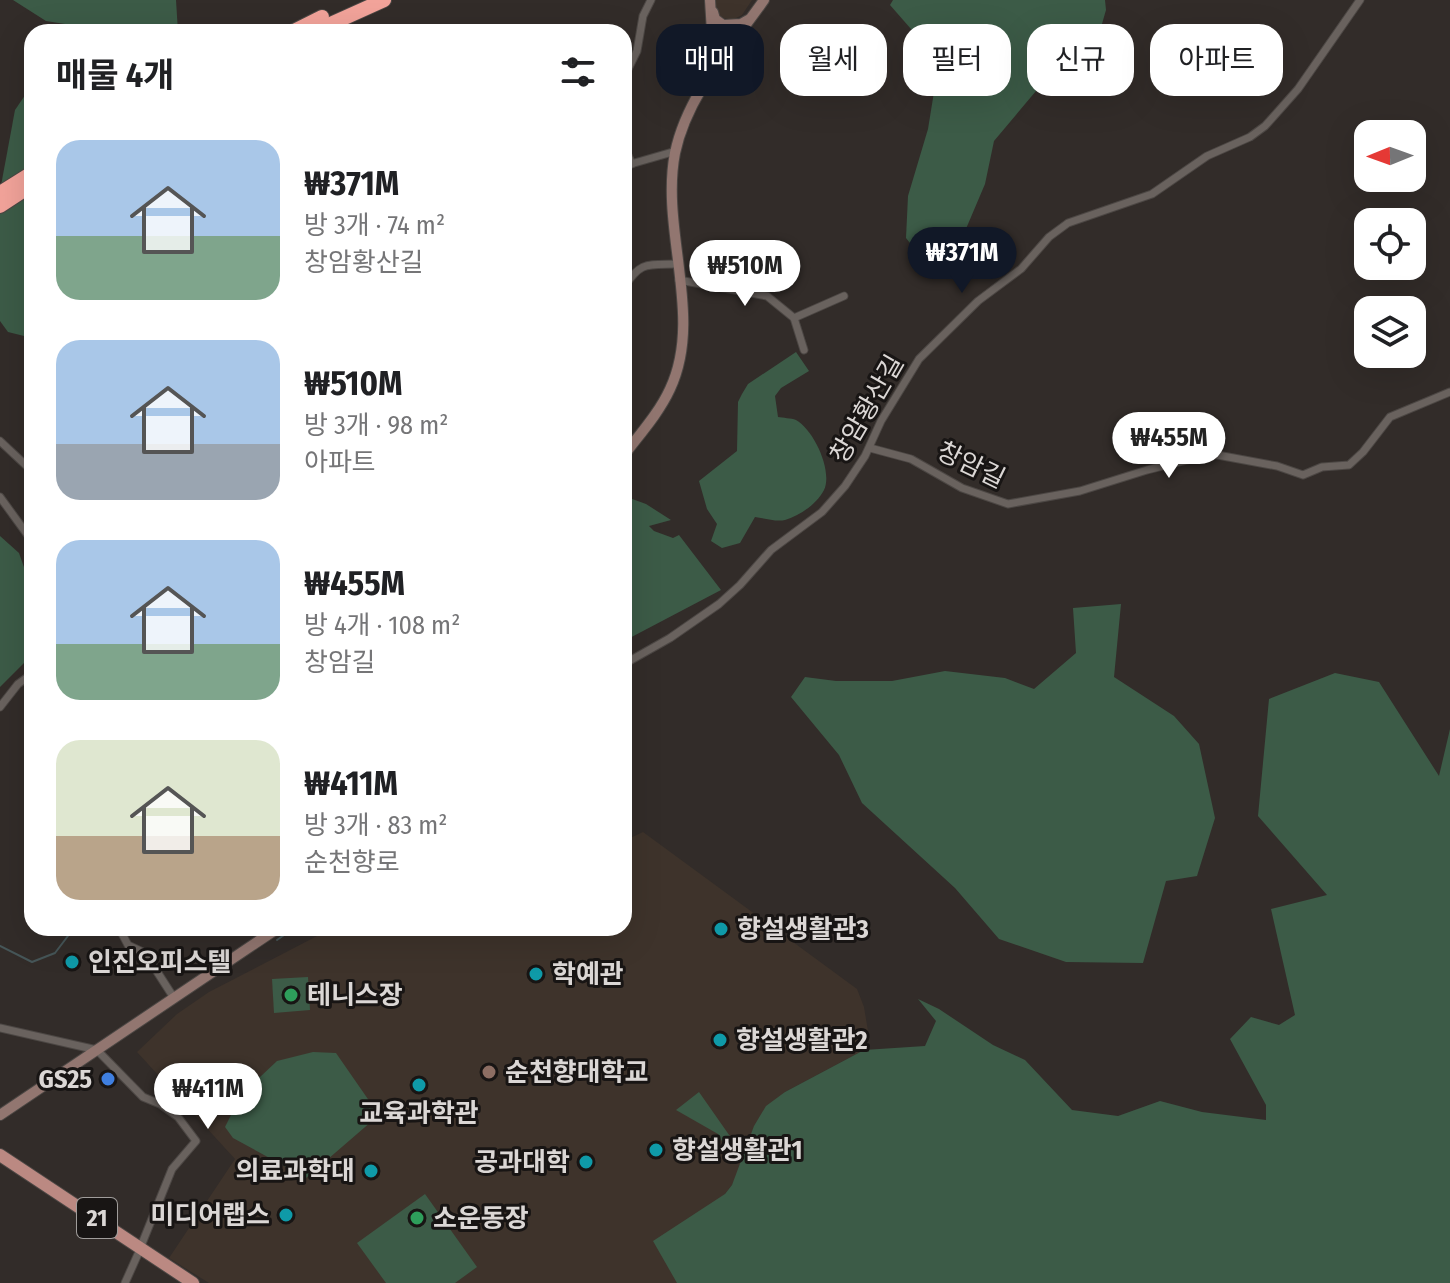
<!DOCTYPE html>
<html lang="ko">
<head>
<meta charset="utf-8">
<style>
	:root { --surface:#fff; --page:#f6f6f6; --text:#202124; --muted:#757577; --accent:#111827 }
	body { margin:0; font-family:"Fira Sans Condensed","Noto Sans KR",sans-serif; background:var(--page); color:var(--text); height:100vh; display:flex; flex-direction:column; font-size:30px; white-space:nowrap }
	* { box-sizing:border-box; margin:0 }
	p { font-size:26px; color:var(--muted) }
	.icon { flex:none; width:44px; height:44px; fill:none; stroke:currentColor; stroke-width:2; stroke-linecap:round; stroke-linejoin:round }
	.map { position:relative; flex:1; overflow:hidden }
	.side { position:absolute; left:24px; top:24px; width:608px; height:912px; display:flex; flex-direction:column; background:var(--surface); border-radius:24px; box-shadow:0 8px 32px #0002 }
	.side>* { flex:none }
	.guide { position:absolute; left:656px; top:24px; width:674px; height:72px; display:flex; gap:16px }
	.needle { width:52px; rotate:269deg }
	.buttons { position:absolute; left:1354px; top:120px; display:grid; gap:16px }
	.buttons a { display:grid; place-items:center; width:72px; height:72px; border-radius:16px; background:var(--surface); box-shadow:0 8px 32px #0002; font-size:40px }
	.price { position:absolute; translate:-50% -68px; padding:0 18px; border-radius:28px; background:#fff; color:#222; font-size:26px; line-height:52px; filter:drop-shadow(0 2px 4px #0008) }
	.price::after { content:''; position:absolute; left:50%; top:48px; width:24px; height:18px; margin-left:-12px; background:inherit; clip-path:polygon(0 0,100% 0,50% 100%) }
	.price.selected { background:var(--accent); color:#fff }
	ul { padding:0; list-style:none }
	li { display:flex; align-items:center; gap:24px; height:200px; padding:0 32px }
	li span { display:grid; place-items:center; flex:none; width:224px; height:160px; border-radius:24px; color:#555 }
	li>.icon { margin-inline-start:auto }
	span .icon { width:96px; height:96px; fill:#fffc; stroke-width:1 }
	li b { font-size:34px }
	h2 { display:flex; justify-content:space-between; align-items:center; height:96px; padding:0 32px; font-size:34px }
	.chip { padding:0 28px; border-radius:24px; background:var(--surface); box-shadow:0 8px 32px #0002; font-size:28px; line-height:72px }
	.chip.selected { background:var(--accent); color:#fff }
	.map>svg:first-child { display:block }
	.built { fill:#3e332b }
	.green { fill:#3c5b47 }
	.lines { fill:none; stroke-linecap:round; stroke-linejoin:round }
	.stream { stroke:#465658; stroke-width:2 }
	.street-casing { stroke:#4c4744; stroke-width:9 }
	.secondary-casing { stroke:#4c4744; stroke-width:12 }
	.primary-casing { stroke:#4c4744; stroke-width:14 }
	.highway-casing { stroke:#4c4744; stroke-width:16 }
	.street { stroke:#69625e; stroke-width:7 }
	.secondary { stroke:#927670; stroke-width:10 }
	.primary { stroke:#bb8982; stroke-width:12 }
	.highway { stroke:#f2a39a; stroke-width:14 }
	.culture-dot { fill:#0f9aa8; stroke:#181514; stroke-width:3 }
	.leisure-dot { fill:#2e9e5b; stroke:#181514; stroke-width:3 }
	.education-dot { fill:#8d6e63; stroke:#181514; stroke-width:3 }
	.shop-dot { fill:#3f7fe0; stroke:#181514; stroke-width:3 }
	.labels { text-anchor:middle; dominant-baseline:central; stroke-width:6; stroke-linejoin:round; paint-order:stroke }
	.shield { fill:#181514; stroke:#a09d9b; stroke-width:2 }
	.shield-label { font-size:24px; font-weight:bold; fill:#dbd7d5 }
	.street-label { font-size:26px; fill:#dbd7d5; stroke:#181514 }
	.poi-label { font-size:26px; font-weight:bold; fill:#dbd7d5; stroke:#181514; text-anchor:start }
</style>
</head>
<body>
<div class="map">
<svg width="1450" height="1283" viewBox="0 0 1450 1283">
	<rect width="100%" height="100%" fill="#322c29"/>
	<!-- built -->
	<g class="built">
		<path d="M714 0H752L742 15 732 20 720 17 716 12Z"/>
		<path d="M643 832 857 989 864 1007 868 1031 864 1050 785 1092 732 1185 725 1194 730 1283H209L169 1258 235 1159 137 1052 177 1014 209 992 317 936 358 928H624V841Z"/>
	</g>
	<!-- green -->
	<g class="green">
		<path d="M13 0H176L178 32H63L65 24 46 21Z"/>
		<path d="M893 0H1105L1106 10 1095 48 1036 91 994 141 985 184 957 250 925 262 906 238 908 196 928 129 939 61 890 5Z"/>
		<path d="M32 85V338L8 332 0 321V191L15 110Z"/>
		<path d="M796 352 809 371 781 388 775 396 778 417C783 418 791 418 796 420 814 430 833 471 824 490 817 504 799 516 785 520 776 522 764 518 755 517L740 543 722 548 711 541 717 524 707 509 699 481 737 451 738 402 742 394 748 384Z"/>
		<path d="M624 496 646 504 671 520 649 526 654 531 673 538 679 535 721 590 624 641Z"/>
		<path d="M0 536 19 553 32 590V655L0 687Z"/>
		<path d="M1121 604 1114 677 1174 716 1199 744 1215 818 1197 876 1166 881 1143 963 1066 962 999 939 955 888 862 803 839 755 791 697 805 677 836 681H892L945 671 1005 678 1034 689 1076 653 1073 608Z"/>
		<path d="M1335 673 1379 682 1439 776 1450 729V1283H677L653 1241 725 1194 732 1185 754 1126 766 1106 785 1092 864 1050 925 1046 936 1021 918 999 939 1009 993 1045 1025 1060 1072 1110 1118 1116 1160 1101 1202 1112 1266 1120V1105L1230 1039 1251 1017 1279 1025 1295 1015 1271 909 1327 895 1258 816 1269 699Z"/>
		<path d="M308 977 310 1010 274 1013 272 979Z"/>
		<path d="M313 1052 336 1053 379 1115 306 1178 233 1138 225 1127 235 1107 220 1093 225 1083 239 1073 260 1077 277 1061Z"/>
		<path d="M699 1092 734 1142 728 1152 718 1134 676 1110Z"/>
		<path d="M425 1194 477 1267 455 1283H386L357 1243Z"/>
	</g>
	<g class="lines">
		<!-- stream -->
		<g class="stream">
			<path d="M171 928 187 931 195 928"/>
			<path d="M240 928 253 932"/>
			<path d="M277 940 294 928"/>
			<path d="M0 946 32 962 55 953 74 928"/>
		</g>
		<defs>
			<g id="street">
				<path d="M624 88 627 71 637 51 643 16 651 0"/>
				<path d="M624 147 632 164"/>
				<path d="M624 166 676 151"/>
				<path d="M679 280 767 296 794 318 804 350"/>
				<path d="M624 287C641 261 647 265 677 264"/>
				<path d="M794 318 844 296"/>
				<path d="M0 441 32 471"/>
				<path d="M870 448 911 459 962 488 1008 504 1080 491 1147 470 1212 454 1277 466 1303 475 1322 467 1349 465 1363 452 1390 417 1450 392"/>
				<path d="M0 497 32 541"/>
				<path d="M624 664 670 638 719 604 740 585 771 550 822 512 845 486 865 456 881 421 919 359 978 301 1021 269 1049 237 1068 223 1152 194 1207 156 1250 137 1265 126 1298 89 1360 0"/>
				<path d="M0 707 18 684 32 674"/>
				<path d="M119 928 128 945 145 953 174 998"/>
				<path d="M0 1028 97 1050 143 1097 160 1104 178 1117 196 1141 172 1169 141 1246"/>
				<path d="M125 1283 138 1254"/>
			</g>
			<g id="secondary">
				<path d="M710 0 712 32"/>
				<path d="M713 12 715 19 723 25 741 24 748 20"/>
				<path d="M700 85 708 56 712 28"/>
				<path d="M624 455C640 434 659 413 670 389 704 317 660 230 675 153 687 95 731 47 764 0"/>
				<path d="M0 1115 278 928"/>
			</g>
			<path id="primary" d="M0 1155 193 1283"/>
			<g id="highway">
				<path d="M292 32 322 17"/>
				<path d="M313 32 384 0"/>
				<path d="M0 193 32 173"/>
				<path d="M0 206 32 185"/>
			</g>
		</defs>
		<!-- street casing -->
		<use href="#street" class="street-casing"/>
		<!-- secondary casing -->
		<use href="#secondary" class="secondary-casing"/>
		<!-- primary casing -->
		<use href="#primary" class="primary-casing"/>
		<!-- highway casing -->
		<use href="#highway" class="highway-casing"/>
		<!-- street -->
		<use href="#street" class="street"/>
		<!-- secondary -->
		<use href="#secondary" class="secondary"/>
		<!-- primary -->
		<use href="#primary" class="primary"/>
		<!-- highway -->
		<use href="#highway" class="highway"/>
	</g>
	<!-- markers -->
	<g class="culture-dot">
		<circle cx="721" cy="929" r="8"/>
		<circle cx="72" cy="962" r="8"/>
		<circle cx="536" cy="974" r="8"/>
		<circle cx="720" cy="1040" r="8"/>
		<circle cx="419" cy="1085" r="8"/>
		<circle cx="656" cy="1150" r="8"/>
		<circle cx="586" cy="1162" r="8"/>
		<circle cx="371" cy="1171" r="8"/>
		<circle cx="286" cy="1215" r="8"/>
	</g>
	<g class="leisure-dot">
		<circle cx="291" cy="995" r="8"/>
		<circle cx="417" cy="1218" r="8"/>
	</g>
	<circle class="education-dot" cx="489" cy="1072" r="8"/>
	<circle class="shop-dot" cx="108" cy="1079" r="8"/>
	<g class="labels">
		<!-- shield labels -->
		<rect class="shield" x="77" y="1198" width="40" height="40" rx="6"/>
		<g class="shield-label">
			<text x="97" y="1218">21</text>
		</g>
		<!-- street labels -->
		<g class="street-label">
			<text transform="translate(867 409) rotate(-60)">창암황산길</text>
			<text transform="translate(971 465) rotate(26)">창암길</text>
		</g>
		<!-- poi labels -->
		<g class="poi-label">
			<text x="737" y="929">향설생활관3</text>
			<text x="88" y="962">인진오피스텔</text>
			<text x="552" y="974">학예관</text>
			<text x="307" y="995">테니스장</text>
			<text x="736" y="1040">향설생활관2</text>
			<text x="505" y="1072">순천향대학교</text>
			<text x="92" y="1079" text-anchor="end">GS25</text>
			<text x="419" y="1113" text-anchor="middle">교육과학관</text>
			<text x="672" y="1150">향설생활관1</text>
			<text x="570" y="1162" text-anchor="end">공과대학</text>
			<text x="355" y="1171" text-anchor="end">의료과학대</text>
			<text x="270" y="1215" text-anchor="end">미디어랩스</text>
			<text x="433" y="1218">소운동장</text>
		</g>
	</g>
</svg>
<div class="buttons">
<a><svg class="needle" viewBox="-14 -14 28 28"><path d="M0-13l5 13h-10z" fill="#e53935"/><path d="M0 13l5-13h-10z" fill="#757577"/></svg></a>
<a><svg class="icon" aria-label="locate" viewBox="0 0 24 24"><circle cx="12" cy="12" r="6"/><path d="M12 2v4M12 18v4M2 12h4M18 12h4"/></svg></a>
<a><svg class="icon" aria-label="layers" viewBox="0 0 24 24"><path d="M12 4l9 5-9 5-9-5zM3 14l9 5 9-5"/></svg></a>
</div>
<b class="price selected" style="left:962px;top:295px">₩371M</b>
<b class="price" style="left:745px;top:308px">₩510M</b>
<b class="price" style="left:1169px;top:480px">₩455M</b>
<b class="price" style="left:208px;top:1131px">₩411M</b>
<div class="guide">
<a class="chip selected">매매</a>
<a class="chip">월세</a>
<a class="chip">필터</a>
<a class="chip">신규</a>
<a class="chip">아파트</a>
</div>
<section class="side">
<h2>매물 4개<svg class="icon" aria-label="filters" viewBox="0 0 24 24"><path d="M4 7h16M4 17h16"/><circle cx="9" cy="7" r="2"/><circle cx="15" cy="17" r="2"/></svg></h2>
<ul>
<li><span style="background:linear-gradient(#a9c7e8 60%,#7fa58c 0)"><svg class="icon" aria-label="home" viewBox="0 0 24 24"><path d="M3 11l9-7 9 7M6 9v11h12V9"/></svg></span><div><b>₩371M</b><p>방 3개 · 74 m²</p><p>창암황산길</p></div></li>
<li><span style="background:linear-gradient(#a9c7e8 65%,#9aa5b1 0)"><svg class="icon" aria-label="home" viewBox="0 0 24 24"><path d="M3 11l9-7 9 7M6 9v11h12V9"/></svg></span><div><b>₩510M</b><p>방 3개 · 98 m²</p><p>아파트</p></div></li>
<li><span style="background:linear-gradient(#a9c7e8 65%,#7fa58c 0)"><svg class="icon" aria-label="home" viewBox="0 0 24 24"><path d="M3 11l9-7 9 7M6 9v11h12V9"/></svg></span><div><b>₩455M</b><p>방 4개 · 108 m²</p><p>창암길</p></div></li>
<li><span style="background:linear-gradient(#dfe7d0 60%,#b9a48a 0)"><svg class="icon" aria-label="home" viewBox="0 0 24 24"><path d="M3 11l9-7 9 7M6 9v11h12V9"/></svg></span><div><b>₩411M</b><p>방 3개 · 83 m²</p><p>순천향로</p></div></li>
</ul>
</section>
</div>
</body>
</html>
